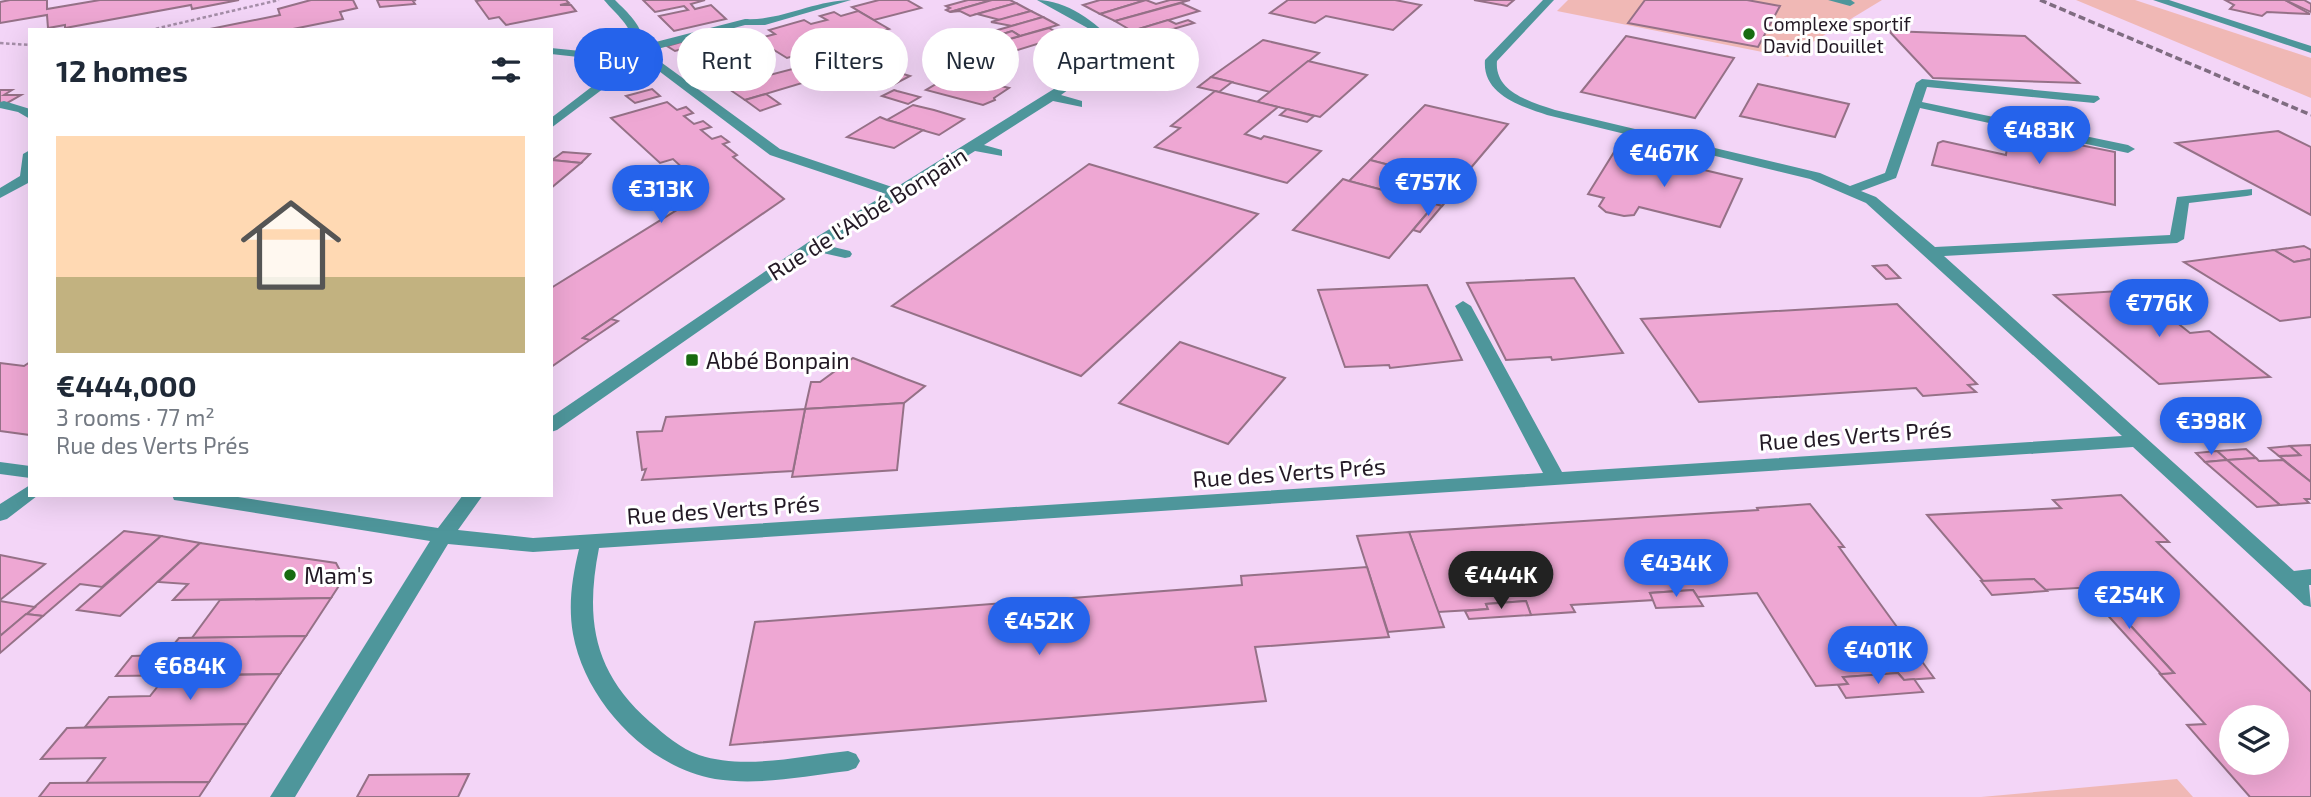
<!DOCTYPE html>
<html lang="en">
<head>
<meta charset="utf-8">
<style>
	:root { --surface:#fff; --page:#f2f2f3; --text:#1f2937; --muted:#747a83; --accent:#2563eb }
	body { margin:0; font-family:"Exo 2",sans-serif; background:var(--page); color:var(--text); height:100vh; display:flex; flex-direction:column; font-size:26px; white-space:nowrap }
	* { box-sizing:border-box; margin:0 }
	p { font-size:23px; color:var(--muted) }
	.icon { flex:none; width:38px; height:38px; fill:none; stroke:currentColor; stroke-width:2; stroke-linecap:round; stroke-linejoin:round }
	.map { position:relative; flex:1; overflow:hidden }
	.side { position:absolute; left:28px; top:28px; width:525px; height:469px; display:flex; flex-direction:column; background:var(--surface); border-radius:0px; box-shadow:0 7px 28px #0002 }
	.side>* { flex:none }
	.guide { position:absolute; left:574px; top:28px; width:665px; height:63px; display:flex; gap:14px }
	.fabs { position:absolute; left:2219px; top:705px; display:grid; gap:14px }
	.fabs a { display:grid; place-items:center; width:70px; height:70px; border-radius:50%; background:var(--surface); box-shadow:0 7px 28px #0002; font-size:35px }
	.price { position:absolute; translate:-50% -60px; padding:0 16px; border-radius:24px; background:var(--accent); color:#fff; font-size:23px; line-height:46px; filter:drop-shadow(0 2px 4px #0008) }
	.price::after { content:''; position:absolute; left:50%; top:42px; width:21px; height:16px; margin-left:-10px; background:inherit; clip-path:polygon(0 0,100% 0,50% 100%) }
	.price.current { background:#222; color:#fff }
	ul { padding:0; list-style:none }
	li { display:grid; align-content:center; gap:14px; height:371px; padding:0 28px }
	li span { display:grid; place-items:center; height:217px; border-radius:0px; color:#555 }
	li>.icon { margin-inline-start:auto }
	span .icon { width:126px; height:126px; fill:#fffc; stroke-width:1 }
	li b { font-size:30px }
	h2 { display:flex; justify-content:space-between; align-items:center; height:84px; padding:0 28px; font-size:30px }
	.tag { padding:0 24px; border-radius:32px; background:var(--surface); box-shadow:0 7px 28px #0002; font-size:24px; line-height:63px }
	.tag.current { background:var(--accent); color:#fff }
	.map>svg:first-child { display:block }
	.green { fill:#f0b8b5 }
	.building { fill:#eea7d3; stroke:#957187; stroke-width:2; fill-rule:evenodd }
	.lines { fill:none; stroke-linecap:round; stroke-linejoin:round }
	.path { stroke:#a48da7; stroke-width:2.5; stroke-dasharray:3.5 2.5; stroke-linecap:butt }
	.minor { fill:#4e969b; fill-rule:evenodd }
	.rail { stroke:#7f6c81; stroke-width:3.5; stroke-dasharray:7 3.5; stroke-linecap:butt }
	.poi-dot { fill:#186b10; stroke:#fff; stroke-width:2.5 }
	.labels { text-anchor:middle; dominant-baseline:central; stroke-width:6; stroke-linejoin:round; paint-order:stroke }
	.far-poi-label { font-size:19px; fill:#231925; stroke:#fff; text-anchor:start }
	.street-label { font-size:23px; fill:#231925; stroke:#fff }
	.poi-label { font-size:23px; fill:#231925; stroke:#fff; text-anchor:start }
</style>
</head>
<body>
<div class="map">
<svg width="2311" height="797" viewBox="0 0 2311 797">
	<rect width="100%" height="100%" fill="#f3d5f7"/>
	<!-- green -->
	<g class="green">
		<path d="M1568 0H1882L1788 57 1557 11Z"/>
		<path d="M2076 0H2135L2311 58V98Z"/>
		<path d="M2177 779 2193 797H1981Z"/>
	</g>
	<!-- building -->
	<g class="building">
		<path d="M10 0H47V9L100 0H239L192 9 191 5 65 28V25L48 28 47 15 0 23V2Z"/>
		<path d="M311 0H353L357 8 340 12 343 19 288 30H205L280 15 278 9Z"/>
		<path d="M377 0H416L413 1 415 4 380 7Z"/>
		<path d="M482 0H566L569 3 560 5H571L576 11 506 25 499 17 489 19 476 1Z"/>
		<path d="M643 0H705L691 4 695 9 711 5 726 19 674 31 659 16 688 10 684 6 655 12Z"/>
		<path d="M879 0H907L921 8 874 20 852 7Z"/>
		<path d="M968 0H992L950 12 946 10 950 8 946 6Z"/>
		<path d="M992 0H1010L1016 3 970 16 960 11 950 12Z"/>
		<path d="M1100 0H1146L1100 14 1083 5Z"/>
		<path d="M1146 0 1156 4 1170 0H1190L1115 21 1100 14Z"/>
		<path d="M1288 0H1395L1421 5 1393 30 1326 16 1315 23 1270 13Z"/>
		<path d="M1474 0H1514L1507 6Z"/>
		<path d="M1645 0H1747L1780 6 1758 47 1628 23Z"/>
		<path d="M2225 0H2285L2310 14 2267 12 2262 16 2230 9 2234 5Z"/>
		<path d="M2285 0H2304L2311 4V12Z"/>
		<path d="M1016 3 1031 11 1000 20 977 14Z"/>
		<path d="M1181 3 1199 11 1132 31 1115 21Z"/>
		<path d="M858 11 889 29 787 58 756 39 775 34 769 30 804 20 811 24 827 20 820 16 834 12 841 16Z"/>
		<path d="M1031 11 1043 17 1012 26 991 22Z"/>
		<path d="M1043 17 1058 25 1020 36 1012 31 986 39 980 35Z"/>
		<path d="M1168 20 1176 24 1188 20 1194 23 1145 37 1132 31Z"/>
		<path d="M1049 28 1063 36 963 67 934 60Z"/>
		<path d="M1171 30 1190 40 1167 48 1147 37Z"/>
		<path d="M1012 31 1020 36 1002 41 994 37Z"/>
		<path d="M1889 31 2025 36 2079 83 1933 78Z"/>
		<path d="M703 36 717 45 703 49 697 45 675 51 667 46Z"/>
		<path d="M1626 36 1734 58 1695 118 1581 92Z"/>
		<path d="M1263 40 1319 53 1270 92 1211 77Z"/>
		<path d="M1308 61 1367 75 1320 117 1257 102Z"/>
		<path d="M800 67 819 78 745 100 720 83 760 72 766 76Z"/>
		<path d="M890 70 910 76 887 88 867 83Z"/>
		<path d="M953 74 1009 88 994 98 995 100 983 105 926 90Z"/>
		<path d="M1211 77 1232 82 1219 92 1198 87Z"/>
		<path d="M1758 84 1849 104 1835 137 1740 116Z"/>
		<path d="M652 89 660 96 635 103 626 96Z"/>
		<path d="M0 90H12L4 95H21L0 107Z"/>
		<path d="M894 90 897 91 920 97 908 104 882 96Z"/>
		<path d="M1215 91 1278 107 1245 134 1261 139 1264 136 1321 151 1287 183 1155 147 1180 128 1171 126Z"/>
		<path d="M766 94 780 104 760 111 745 100Z"/>
		<path d="M667 102 677 110 686 107 693 113 684 116 694 124 703 121 711 127 701 130 712 139 721 136 729 142 723 144 737 155 733 157 784 199 583 338 590 340 551 367V288L688 203 661 179 686 171 673 159 660 163 611 118Z"/>
		<path d="M913 105 934 110 964 119 939 135 887 120Z"/>
		<path d="M1425 105 1508 124 1458 183 1370 160Z"/>
		<path d="M1287 109 1314 116 1307 122 1280 115Z"/>
		<path d="M880 117 887 120 923 130 894 148 847 137Z"/>
		<path d="M2009 131 2115 152V205L1932 165 1938 143 1943 141 2006 155Z"/>
		<path d="M2278 131 2311 147V215L2176 143Z"/>
		<path d="M1616 149 1742 179 1720 227 1639 207 1634 215 1624 216 1606 212 1599 206 1604 198 1588 194Z"/>
		<path d="M563 152 590 154 581 163 552 160Z"/>
		<path d="M1650 152 1661 154 1672 157 1670 162 1647 157Z"/>
		<path d="M551 160H552L581 163 551 188Z"/>
		<path d="M1370 160 1458 183H1462L1442 206 1349 181Z"/>
		<path d="M1089 164 1258 214 1081 376 892 306Z"/>
		<path d="M1343 179 1349 181 1435 204 1389 258 1293 230Z"/>
		<path d="M1435 204 1442 206 1420 232 1413 230Z"/>
		<path d="M2304 246 2311 250V259L2294 262 2274 250Z"/>
		<path d="M2274 250 2294 262 2311 259V317L2280 321 2184 262Z"/>
		<path d="M1887 265 1900 278 1886 279 1873 266Z"/>
		<path d="M1574 278 1623 353 1552 360 1551 357 1506 360 1467 283Z"/>
		<path d="M1427 285 1462 360 1390 368 1389 365 1345 367 1318 290Z"/>
		<path d="M2136 290 2190 333 2209 331 2270 377 2159 384 2054 295Z"/>
		<path d="M1897 304 1977 384 1968 385 1976 392 1923 396 1916 388 1699 402 1641 319Z"/>
		<path d="M611 319 618 321 590 340 583 338Z"/>
		<path d="M1180 342 1285 378 1228 444 1119 403Z"/>
		<path d="M853 358 906 379 925 386 904 403 805 409 811 382H820Z"/>
		<path d="M30 362V435L0 431V363L24 366Z"/>
		<path d="M904 403 897 470 792 477 805 409Z"/>
		<path d="M805 409 793 471 642 480 646 469 642 470 637 432 662 431 666 417Z"/>
		<path d="M2311 445V482L2279 456 2300 455 2290 446Z"/>
		<path d="M2290 446 2300 455 2279 456 2269 448Z"/>
		<path d="M2246 449 2256 458 2227 460 2217 451Z"/>
		<path d="M2217 451 2227 460 2205 462 2196 453Z"/>
		<path d="M2256 458 2259 461 2283 460 2311 482V499H2305L2309 503 2280 505 2227 460Z"/>
		<path d="M2227 460 2280 505 2257 507 2205 462Z"/>
		<path d="M2121 495 2169 542H2157L2311 692V797H2250L2187 725 2205 724 2160 674 2174 673 2095 587 2043 590 2034 579 1984 582 1927 515 2061 508 2053 500ZM2231 718H2277V763H2231Z"/>
		<path d="M1810 504 1844 547H1839L1934 678 1904 680 1898 673 1843 677 1848 684 1816 686 1757 593 1698 597 1693 590 1650 593 1654 600 1571 605 1575 612 1531 615 1526 601 1486 604 1488 609 1438 612 1409 532 1758 510 1757 508Z"/>
		<path d="M124 531 161 536 102 587 80 584 43 616 26 614Z"/>
		<path d="M1409 532 1444 627 1388 632 1357 536Z"/>
		<path d="M161 536 200 543 120 616 77 610Z"/>
		<path d="M200 543 336 563 344 578 331 598 173 600 188 584 158 582Z"/>
		<path d="M0 555 45 564 0 600Z"/>
		<path d="M1367 567 1389 637 1255 647 1266 701 730 745 755 622 1242 585 1241 576Z"/>
		<path d="M2034 579 2047 591 1992 595 1981 581Z"/>
		<path d="M2095 587 2174 673 2161 674 2083 588Z"/>
		<path d="M1693 590 1703 606 1656 608 1650 593Z"/>
		<path d="M331 598 306 636 192 638 220 600Z"/>
		<path d="M0 601 35 607 0 636Z"/>
		<path d="M1526 601 1531 615 1469 619 1465 611 1488 609 1486 604Z"/>
		<path d="M26 614 43 616 0 653V636Z"/>
		<path d="M306 636 280 674 116 676 132 656 165 655 179 638Z"/>
		<path d="M1898 673 1904 680 1914 679 1923 692 1846 698 1838 685 1848 684 1843 677Z"/>
		<path d="M280 674 247 724 85 727 109 697 150 696 166 676Z"/>
		<path d="M247 724 209 782 86 783 105 758 41 759 67 728Z"/>
		<path d="M469 774 458 797H357L369 775Z"/>
		<path d="M209 782 199 797H39L50 783Z"/>
	</g>
	<g class="lines">
		<!-- path -->
		<g class="path">
			<path d="M150 30 279 0"/>
			<path d="M0 43 30 45"/>
		</g>
		<!-- minor -->
		<g class="minor">
			<path d="M604 0H615C628 13 643 26 644 45L745 19C781 21 815 0 851 0L765 25H745L643 53 641 57 658 60 780 149 895 188 1078 74 1100 57 1102 44 1093 31 1037 0C1065 0 1098 22 1114 44L1109 60 1061 95 1082 101V107L1053 101 984 145 1002 150V156L975 151 825 245 850 251 852 254 850 257 845 258 814 251 557 430 551 432V417L807 243 886 194 770 155 651 65 636 64 551 128V118L624 62 551 54V48L630 56C640 31 618 17 604 0Z"/>
			<path d="M1543 0H1554L1497 61C1494 92 1531 102 1555 110L1820 173 1850 186 1885 173 1916 83 1922 79 2098 96 2100 99 2094 103 1927 87 1922 102 2128 145 2135 149 2128 153 1920 108 1896 178 1861 191 1876 197 1935 247 2170 235 2177 197 2252 189V195L2247 196 2189 203 2184 239 2177 243 1944 256 2294 571 2311 569V585H2309L2311 607 2304 605 2133 447 599 548C585 619 593 672 650 722 664 734 681 749 699 755 745 770 801 756 848 751L856 754 860 761 856 768 848 771C804 776 759 786 715 779 647 767 585 701 573 634 568 605 572 578 579 549L533 552 448 544 295 797H270L430 541 181 501 174 500 172 495H225L438 528 463 495H483L458 530 533 538 1543 473 1455 306 1463 301 1471 306 1562 472 2122 436 1866 203 1810 179 1547 115C1520 106 1482 94 1485 60Z"/>
			<path d="M1828 0H1851L1855 3 1850 6Z"/>
			<path d="M2153 0H2169L2311 46V53Z"/>
			<path d="M4 101 30 109V119L18 112 0 108V102Z"/>
			<path d="M30 150V182L0 198V188L20 176 23 154Z"/>
			<path d="M0 462 30 466V478L0 474Z"/>
			<path d="M30 485V495L37 496 7 519 0 521V504Z"/>
		</g>
		<!-- rail -->
		<path class="rail" d="M2040 0 2311 115"/>
	</g>
	<!-- markers -->
	<g class="poi-dot">
		<circle cx="1749" cy="34" r="7"/>
		<rect x="685" y="353" width="14" height="14" rx="3.5"/>
		<circle cx="290" cy="575" r="7"/>
	</g>
	<g class="labels">
		<!-- far-poi labels -->
		<g class="far-poi-label">
			<text x="1763" y="23">Complexe sportif<tspan x="1763" dy="22">David Douillet</tspan></text>
		</g>
		<!-- street labels -->
		<g class="street-label">
			<text transform="translate(867 213) rotate(-32)">Rue de l'Abbé Bonpain</text>
			<text transform="translate(1855 435) rotate(-4)">Rue des Verts Prés</text>
			<text transform="translate(1289 472) rotate(-4)">Rue des Verts Prés</text>
			<text transform="translate(723 509) rotate(-4)">Rue des Verts Prés</text>
		</g>
		<!-- poi labels -->
		<g class="poi-label">
			<text x="706" y="360">Abbé Bonpain</text>
			<text x="304" y="575">Mam's</text>
		</g>
	</g>
</svg>
<div class="fabs">
<a><svg class="icon" aria-label="layers" viewBox="0 0 24 24"><path d="M12 4l9 5-9 5-9-5zM3 14l9 5 9-5"/></svg></a>
</div>
<b class="price" style="left:2039px;top:166px">€483K</b>
<b class="price" style="left:1664px;top:189px">€467K</b>
<b class="price" style="left:1428px;top:218px">€757K</b>
<b class="price" style="left:661px;top:225px">€313K</b>
<b class="price" style="left:2159px;top:339px">€776K</b>
<b class="price" style="left:2211px;top:457px">€398K</b>
<b class="price" style="left:1676px;top:599px">€434K</b>
<b class="price current" style="left:1501px;top:611px">€444K</b>
<b class="price" style="left:2129px;top:631px">€254K</b>
<b class="price" style="left:1039px;top:657px">€452K</b>
<b class="price" style="left:1878px;top:686px">€401K</b>
<b class="price" style="left:190px;top:702px">€684K</b>
<div class="guide">
<a class="tag current">Buy</a>
<a class="tag">Rent</a>
<a class="tag">Filters</a>
<a class="tag">New</a>
<a class="tag">Apartment</a>
</div>
<section class="side">
<h2>12 homes<svg class="icon" aria-label="filters" viewBox="0 0 24 24"><path d="M4 7h16M4 17h16"/><circle cx="9" cy="7" r="2"/><circle cx="15" cy="17" r="2"/></svg></h2>
<ul>
<li><span style="background:linear-gradient(#ffd9b3 65%,#c2b280 0)"><svg class="icon" aria-label="home" viewBox="0 0 24 24"><path d="M3 11l9-7 9 7M6 9v11h12V9"/></svg></span><div><b>€444,000</b><p>3 rooms · 77 m²</p><p>Rue des Verts Prés</p></div></li>
</ul>
</section>
</div>
</body>
</html>
